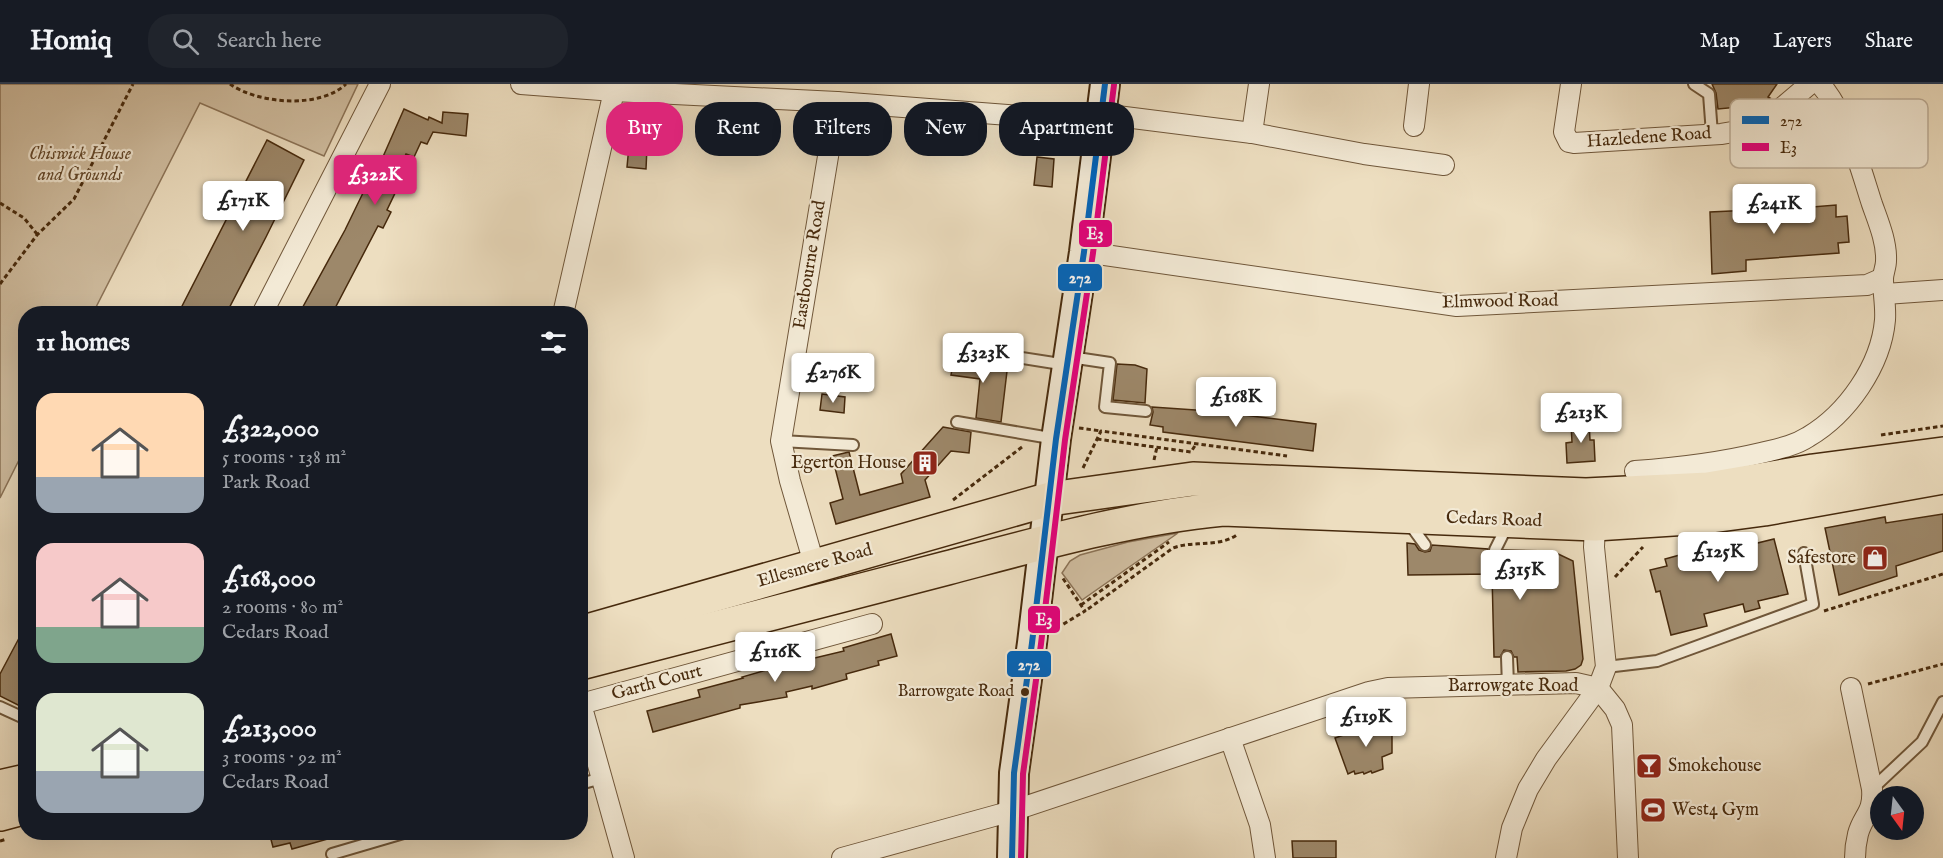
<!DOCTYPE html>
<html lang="en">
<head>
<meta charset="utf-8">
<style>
	:root { --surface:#171b24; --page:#20242c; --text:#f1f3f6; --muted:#9ea1a6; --line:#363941; --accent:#db2777 }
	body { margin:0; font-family:"IM FELL English",serif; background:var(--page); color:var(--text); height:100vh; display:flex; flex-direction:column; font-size:22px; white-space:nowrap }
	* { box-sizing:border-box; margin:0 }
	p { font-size:20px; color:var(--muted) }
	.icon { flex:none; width:33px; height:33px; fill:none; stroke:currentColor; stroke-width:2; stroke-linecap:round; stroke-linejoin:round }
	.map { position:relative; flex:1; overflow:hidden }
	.details { position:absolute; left:18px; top:222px; width:570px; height:534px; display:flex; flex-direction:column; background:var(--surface); border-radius:24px; box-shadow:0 6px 24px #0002 }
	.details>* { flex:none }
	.hud { position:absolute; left:606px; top:18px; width:570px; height:54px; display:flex; gap:12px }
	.needle { width:39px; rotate:165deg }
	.fabs { position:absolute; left:1870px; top:702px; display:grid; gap:12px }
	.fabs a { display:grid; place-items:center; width:54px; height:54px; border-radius:50%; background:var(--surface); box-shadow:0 6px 24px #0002; font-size:30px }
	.price { position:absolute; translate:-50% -51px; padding:0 14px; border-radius:6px; background:#fff; color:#222; font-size:20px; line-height:39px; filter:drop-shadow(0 2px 3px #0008) }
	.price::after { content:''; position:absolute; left:50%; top:36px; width:18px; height:14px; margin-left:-9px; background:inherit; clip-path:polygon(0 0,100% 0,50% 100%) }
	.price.current { background:var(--accent); color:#fff }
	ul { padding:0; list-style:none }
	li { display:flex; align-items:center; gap:18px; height:150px; padding:0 18px }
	li span { display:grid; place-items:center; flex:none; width:168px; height:120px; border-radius:18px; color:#555 }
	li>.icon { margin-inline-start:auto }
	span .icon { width:72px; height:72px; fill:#fffc; stroke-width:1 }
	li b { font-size:26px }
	h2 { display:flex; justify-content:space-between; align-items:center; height:72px; padding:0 18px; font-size:26px }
	.chip { padding:0 21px; border-radius:24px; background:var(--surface); box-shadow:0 6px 24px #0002; font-size:21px; line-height:54px }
	.chip.current { background:var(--accent); color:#fff }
	header { display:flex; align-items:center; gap:36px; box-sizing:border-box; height:84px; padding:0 30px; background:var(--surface); border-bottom:2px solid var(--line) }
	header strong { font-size:28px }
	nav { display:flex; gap:33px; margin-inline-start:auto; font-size:21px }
	.search { width:420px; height:54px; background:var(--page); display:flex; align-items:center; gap:15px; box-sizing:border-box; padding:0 21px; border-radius:24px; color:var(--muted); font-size:22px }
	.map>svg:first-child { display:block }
	.green { fill:#d1bfa2; stroke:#8c7458; stroke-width:1.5 }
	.building { fill:#9d886a; stroke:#472a0d; stroke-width:1.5 }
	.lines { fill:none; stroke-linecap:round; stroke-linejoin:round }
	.lane-casing { stroke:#70573a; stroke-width:14 }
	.street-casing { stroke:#70573a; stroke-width:22 }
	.secondary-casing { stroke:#472a0d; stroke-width:32 }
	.highway-casing { stroke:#472a0d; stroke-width:36 }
	.path { stroke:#472a0d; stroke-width:3; stroke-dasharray:4.5 3; stroke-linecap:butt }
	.lane { stroke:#f3ead6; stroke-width:10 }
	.street { stroke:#f3ead6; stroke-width:20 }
	.secondary { stroke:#f3ead6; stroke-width:28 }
	.highway { stroke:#eddec0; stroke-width:33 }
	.bus-1-casing { stroke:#f3ead6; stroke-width:10 }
	.bus-2-casing { stroke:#f3ead6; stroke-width:10 }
	.bus-1 { stroke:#0065bd; stroke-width:6 }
	.bus-2 { stroke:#e5007d; stroke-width:6 }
	.bus-dot { fill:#472a0d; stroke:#f3ead6; stroke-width:2 }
	.labels { text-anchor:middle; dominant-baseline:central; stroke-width:4.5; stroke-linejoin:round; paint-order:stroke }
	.bus-label { font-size:16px; fill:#472a0d; stroke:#f3ead6; text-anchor:end }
	.street-label { font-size:18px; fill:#472a0d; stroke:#f3ead6 }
	.park-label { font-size:18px; font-style:italic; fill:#63482b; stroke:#f3ead6 }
	.poi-label { font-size:18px; fill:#472a0d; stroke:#f3ead6; text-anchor:end }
	.key { fill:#f3ead6; stroke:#bfb09a; stroke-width:1.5 }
	.key-label { font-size:16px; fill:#472a0d }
	.line-badge { stroke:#f3ead6; stroke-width:2 }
	.badge-label { font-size:16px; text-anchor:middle; font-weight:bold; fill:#fff }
</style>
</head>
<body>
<header>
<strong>Homiq</strong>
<div class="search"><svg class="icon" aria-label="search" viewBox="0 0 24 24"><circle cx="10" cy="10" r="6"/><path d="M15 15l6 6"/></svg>Search here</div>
<nav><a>Map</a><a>Layers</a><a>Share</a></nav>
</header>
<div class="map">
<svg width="1943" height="774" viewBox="0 0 1943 774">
	<rect width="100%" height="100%" fill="#eddec0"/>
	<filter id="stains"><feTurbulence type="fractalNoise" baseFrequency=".00333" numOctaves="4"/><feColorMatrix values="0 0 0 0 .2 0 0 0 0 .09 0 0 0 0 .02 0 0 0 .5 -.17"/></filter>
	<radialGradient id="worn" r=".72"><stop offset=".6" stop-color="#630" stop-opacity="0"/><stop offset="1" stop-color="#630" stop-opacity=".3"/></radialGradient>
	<!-- green -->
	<g class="green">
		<path d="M0 0H358L324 72 200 19 93 229 26 230 25 364 0 414Z"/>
		<path d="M1178 449 1082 516 1062 489 1070 477 1080 471 1128 458Z"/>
	</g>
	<!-- building -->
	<g class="building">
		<path d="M1712 0H1777L1768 13 1770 14 1753 25 1749 22 1718 25 1716 9Z"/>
		<path d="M404 25 428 36 429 33 442 39 443 28 468 30 466 52 433 48 427 60 421 58 414 73 406 70 391 102 397 105 387 126 391 128 383 144 378 142 332 230H299L345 146 380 74 382 75Z"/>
		<path d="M267 56 304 76 266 153 226 230H178Z"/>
		<path d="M629 62 647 63 646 85 627 83Z"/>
		<path d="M1037 73 1054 75 1052 103 1034 101Z"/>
		<path d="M1836 121V133L1847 132 1849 158 1838 159 1839 169 1746 176V187L1712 190 1710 128 1752 126V128Z"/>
		<path d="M955 268 981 271V279L996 280 995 285 1007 287 1001 338 976 334 980 295 951 291Z"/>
		<path d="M1117 280 1135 281 1147 285 1145 319 1113 316Z"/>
		<path d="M822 310 845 313 844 329 820 326Z"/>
		<path d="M1152 323 1210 327 1316 340 1313 367 1163 348V343L1150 341 1153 328Z"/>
		<path d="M1589 338 1590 356H1594L1595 377 1567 379 1566 359 1572 358 1571 339Z"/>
		<path d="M943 343 971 348 969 369 951 367 925 396 930 413 836 440 830 419 843 415 832 372 849 368 860 411 903 399 901 390Z"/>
		<path d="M1943 430V467L1896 482 1897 492 1839 511 1825 444 1885 433 1886 439Z"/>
		<path d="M1774 455 1788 510 1758 517 1760 524 1745 528 1743 520 1704 530 1707 542 1671 551 1660 507 1656 508 1650 486 1667 482 1665 475 1687 469 1688 476Z"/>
		<path d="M1407 459 1415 460 1419 466 1425 468 1430 467 1432 461 1488 465 1489 471 1495 473 1500 472 1503 466 1552 467 1573 477 1583 575 1581 581 1575 585 1566 587 1518 588 1517 573H1514L1511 567 1504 566 1500 573H1494L1492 490 1408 491Z"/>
		<path d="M26 541V625L0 612V590Z"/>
		<path d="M891 550 897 572 878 577 879 581 846 590 847 595 812 605V602L786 608 787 613 740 621V624L653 648 647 627 700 613 698 606 743 594 742 593 777 583 844 567 843 564Z"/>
		<path d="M1392 634V669L1382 673 1383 685 1372 689 1371 687 1364 690 1363 688 1355 690 1354 687 1348 690 1335 654Z"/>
		<path d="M269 748H335V753L292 765 290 759 273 763Z"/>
		<path d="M1292 757H1336V774H1293Z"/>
	</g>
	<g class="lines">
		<defs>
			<g id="lane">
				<path d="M1694 0 1709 10 1712 50"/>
				<path d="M997 270 1067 281"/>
				<path d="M1070 273 1110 279 1105 323 1146 327"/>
				<path d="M957 338 1056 355"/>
				<path d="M781 357 853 361"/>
				<path d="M1409 439 1425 461"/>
				<path d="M1495 466 1507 442"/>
				<path d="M1507 573 1508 602"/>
				<path d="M1606 583 1657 577 1813 520 1804 469"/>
				<path d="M0 623 26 635"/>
				<path d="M580 700 602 694"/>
				<path d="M1872 705 1922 658 1943 618"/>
				<path d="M332 770 407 748"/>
			</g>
			<g id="street">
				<path d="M521 0 614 7 837 18 1100 38"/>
				<path d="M1571 0 1564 48 1569 58 1574 59 1721 50C1765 44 1777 27 1810 0"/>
				<path d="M1101 30 1252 49 1364 70 1444 81"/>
				<path d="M1414 42 1419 0"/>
				<path d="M1252 49 1259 0"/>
				<path d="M1084 168 1457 222 1867 201 1883 194"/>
				<path d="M1885 210 1943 206"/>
				<path d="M262 230 380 0"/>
				<path d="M563 230 614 7"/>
				<path d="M1635 387C1678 384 1719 379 1761 369 1777 365 1794 362 1808 353 1847 330 1881 282 1885 236 1886 222 1883 208 1883 195 1883 189 1886 183 1886 177 1887 158 1878 137 1872 120 1860 83 1846 29 1820 0"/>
				<path d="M815 483 790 397 781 357 837 18"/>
				<path d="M1598 604 1615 625 1622 641 1628 774"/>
				<path d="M1851 604 1872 705C1874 729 1863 731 1858 750 1856 758 1855 766 1855 774"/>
				<path d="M1230 654 1260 741 1265 774"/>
				<path d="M624 774 581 620 872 540"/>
				<path d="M842 774 1012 727 1369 608 1388 604 1576 599 1598 604"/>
				<path d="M1506 774 1512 744 1528 705 1546 675 1598 604 1606 583 1594 463 1595 440"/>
			</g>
			<path id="secondary" d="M1012 774 1014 689 1032 559 1056 355 1084 168 1105 0"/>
			<g id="highway">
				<path d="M580 549 1050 415 1193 395 1586 411 1708 405 1813 387 1943 370"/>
				<path d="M580 579C703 547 825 516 947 484 1038 460 1129 434 1223 425L1595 440 1704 433 1764 425 1943 393"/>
				<path d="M0 703 26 697"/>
				<path d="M0 730 26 723"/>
			</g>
		</defs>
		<!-- lane casing -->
		<use href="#lane" class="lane-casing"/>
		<!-- street casing -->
		<use href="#street" class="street-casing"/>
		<!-- secondary casing -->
		<use href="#secondary" class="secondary-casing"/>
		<!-- highway casing -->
		<use href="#highway" class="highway-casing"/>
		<!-- path -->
		<g class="path">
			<path d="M230 0C258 20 320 25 346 0"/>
			<path d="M0 119 24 134 37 150"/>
			<path d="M0 200 37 151 74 115 133 0"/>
			<path d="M1079 344 1101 347"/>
			<path d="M1881 351 1943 342"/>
			<path d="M1097 355 1191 368 1196 360"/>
			<path d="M1154 376 1157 363"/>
			<path d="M1083 384 1101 347 1287 372"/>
			<path d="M953 416 1022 363"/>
			<path d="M1615 493 1643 463"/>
			<path d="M1081 521 1169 458"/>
			<path d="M1088 525 1173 464C1194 456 1220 464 1238 450"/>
			<path d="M1824 527 1943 490"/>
			<path d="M1057 544 1085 527 1062 493"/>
			<path d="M1868 600 1943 580"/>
			<path d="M0 757 7 755"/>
		</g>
		<!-- lane -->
		<use href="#lane" class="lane"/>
		<!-- street -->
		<use href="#street" class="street"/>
		<!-- secondary -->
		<use href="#secondary" class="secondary"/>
		<!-- highway -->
		<use href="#highway" class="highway"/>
		<defs>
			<path id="bus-1" d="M1012 774 1014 689 1032 559 1056 355 1084 168 1105 0"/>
			<path id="bus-2" d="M1021 774 1023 690 1041 560 1065 356 1093 169 1114 1"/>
		</defs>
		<!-- bus-1 casing -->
		<use href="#bus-1" class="bus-1-casing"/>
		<!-- bus-2 casing -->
		<use href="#bus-2" class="bus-2-casing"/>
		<!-- bus-1 -->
		<use href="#bus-1" class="bus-1"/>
		<!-- bus-2 -->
		<use href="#bus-2" class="bus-2"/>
	</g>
	<!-- icons -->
	<defs>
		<symbol id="building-square" viewBox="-11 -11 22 22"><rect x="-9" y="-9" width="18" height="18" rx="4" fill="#8f2418" stroke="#f3ead6"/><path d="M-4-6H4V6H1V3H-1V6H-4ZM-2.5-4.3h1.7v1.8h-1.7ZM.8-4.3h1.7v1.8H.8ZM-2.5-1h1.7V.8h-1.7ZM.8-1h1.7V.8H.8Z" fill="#fff"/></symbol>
		<symbol id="shop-square" viewBox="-11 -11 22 22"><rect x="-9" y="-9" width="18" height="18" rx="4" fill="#8f2418" stroke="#f3ead6"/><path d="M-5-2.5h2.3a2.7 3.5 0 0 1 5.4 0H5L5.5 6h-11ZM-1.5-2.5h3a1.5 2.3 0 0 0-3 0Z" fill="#fff"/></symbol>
		<symbol id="bar-square" viewBox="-11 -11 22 22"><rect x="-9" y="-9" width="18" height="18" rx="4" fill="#8f2418" stroke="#f3ead6"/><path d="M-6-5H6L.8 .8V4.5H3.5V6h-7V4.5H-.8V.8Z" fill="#fff"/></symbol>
		<symbol id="stadium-square" viewBox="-11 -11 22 22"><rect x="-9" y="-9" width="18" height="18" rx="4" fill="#8f2418" stroke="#f3ead6"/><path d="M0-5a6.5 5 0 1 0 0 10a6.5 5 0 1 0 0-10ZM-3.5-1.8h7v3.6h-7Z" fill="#fff"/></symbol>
	</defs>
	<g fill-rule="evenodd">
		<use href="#building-square" x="910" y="364" width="30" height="30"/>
		<use href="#shop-square" x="1860" y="459" width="30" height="30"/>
		<use href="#bar-square" x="1634" y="667" width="30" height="30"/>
		<use href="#stadium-square" x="1638" y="711" width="30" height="30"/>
	</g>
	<!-- markers -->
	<circle class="bus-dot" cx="1025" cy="608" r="5"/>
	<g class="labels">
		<!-- bus labels -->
		<g class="bus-label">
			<text x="1014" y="608">Barrowgate Road</text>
		</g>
		<!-- street labels -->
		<g class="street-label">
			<text transform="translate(1649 54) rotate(-4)">Hazledene Road</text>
			<text transform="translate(810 181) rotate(-81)">Eastbourne Road</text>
			<text transform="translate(1500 218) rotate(-1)">Elmwood Road</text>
			<text transform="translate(1494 436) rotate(2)">Cedars Road</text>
			<text transform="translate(815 482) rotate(-16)">Ellesmere Road</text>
			<text transform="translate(657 599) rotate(-15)">Garth Court</text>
			<text x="1513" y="602">Barrowgate Road</text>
		</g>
		<!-- park labels -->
		<g class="park-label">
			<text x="80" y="70">Chiswick House<tspan x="80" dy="21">and Grounds</tspan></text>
		</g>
		<!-- poi labels -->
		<g class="poi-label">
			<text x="906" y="379">Egerton House</text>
			<text x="1856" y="474">Safestore</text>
			<text x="1668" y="682" text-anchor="start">Smokehouse</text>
			<text x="1672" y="726" text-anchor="start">West4 Gym</text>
		</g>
	</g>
	<!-- legend -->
	<rect x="1730" y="15" width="198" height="69" rx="9" class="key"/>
	<rect x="1742" y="32" width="27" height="8" fill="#0065bd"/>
	<rect x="1742" y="59" width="27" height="8" fill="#e5007d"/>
	<g class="key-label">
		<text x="1780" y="42">272</text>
		<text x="1780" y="69">E3</text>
	</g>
	<g class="line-badge">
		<rect x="1078" y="135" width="35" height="29" rx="6" fill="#e5007d"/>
		<rect x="1057" y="179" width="46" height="29" rx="6" fill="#0065bd"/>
		<rect x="1027" y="521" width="34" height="29" rx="6" fill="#e5007d"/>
		<rect x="1006" y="566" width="46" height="28" rx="6" fill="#0065bd"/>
	</g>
	<g class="badge-label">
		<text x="1095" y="155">E3</text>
		<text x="1080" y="199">272</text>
		<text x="1044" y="541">E3</text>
		<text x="1029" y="586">272</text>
	</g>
	<rect width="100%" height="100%" filter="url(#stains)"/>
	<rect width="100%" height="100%" fill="url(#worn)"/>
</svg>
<div class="fabs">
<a><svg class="needle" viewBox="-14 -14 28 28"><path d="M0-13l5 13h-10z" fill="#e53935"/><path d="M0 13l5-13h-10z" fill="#9ea1a6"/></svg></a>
</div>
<b class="price current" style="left:375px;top:122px">£322K</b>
<b class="price" style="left:243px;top:148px">£171K</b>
<b class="price" style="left:1774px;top:151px">£241K</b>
<b class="price" style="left:983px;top:300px">£323K</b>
<b class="price" style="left:833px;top:320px">£276K</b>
<b class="price" style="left:1236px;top:344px">£168K</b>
<b class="price" style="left:1581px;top:360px">£213K</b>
<b class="price" style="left:1718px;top:499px">£125K</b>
<b class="price" style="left:1520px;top:517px">£315K</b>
<b class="price" style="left:775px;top:599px">£116K</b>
<b class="price" style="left:1366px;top:664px">£119K</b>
<div class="hud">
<a class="chip current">Buy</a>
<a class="chip">Rent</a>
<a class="chip">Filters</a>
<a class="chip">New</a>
<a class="chip">Apartment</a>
</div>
<section class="details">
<h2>11 homes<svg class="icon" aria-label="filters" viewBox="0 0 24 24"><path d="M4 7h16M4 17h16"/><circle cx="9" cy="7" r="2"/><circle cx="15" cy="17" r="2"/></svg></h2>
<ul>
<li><span style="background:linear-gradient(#ffd9b3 70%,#9aa5b1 0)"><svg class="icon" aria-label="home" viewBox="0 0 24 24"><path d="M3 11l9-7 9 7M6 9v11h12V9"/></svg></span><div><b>£322,000</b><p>5 rooms · 138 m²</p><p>Park Road</p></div></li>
<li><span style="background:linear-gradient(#f6c9c9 70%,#7fa58c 0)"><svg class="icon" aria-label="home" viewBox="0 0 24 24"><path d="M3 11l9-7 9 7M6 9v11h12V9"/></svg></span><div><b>£168,000</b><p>2 rooms · 80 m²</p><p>Cedars Road</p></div></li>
<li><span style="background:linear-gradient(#dfe7d0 65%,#9aa5b1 0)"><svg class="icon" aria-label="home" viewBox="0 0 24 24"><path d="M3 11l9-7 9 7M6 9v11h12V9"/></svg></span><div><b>£213,000</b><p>3 rooms · 92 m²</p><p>Cedars Road</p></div></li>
</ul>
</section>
</div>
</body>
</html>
